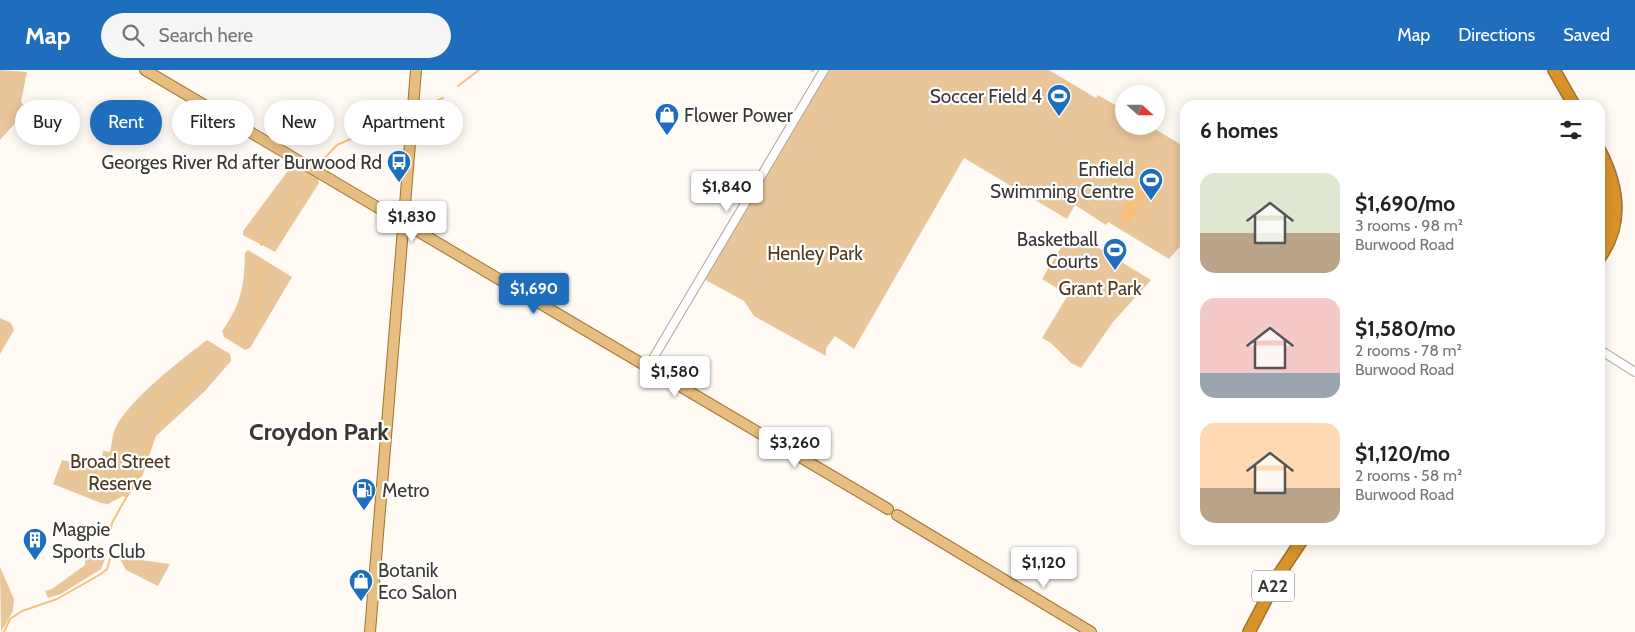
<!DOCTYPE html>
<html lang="en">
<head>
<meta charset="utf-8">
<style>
	:root { --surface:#fff; --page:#f6f6f6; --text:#222; --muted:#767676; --accent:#1f6ebd }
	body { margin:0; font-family:Cabin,sans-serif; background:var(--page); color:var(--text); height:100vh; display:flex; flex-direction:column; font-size:19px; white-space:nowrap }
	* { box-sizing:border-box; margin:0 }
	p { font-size:16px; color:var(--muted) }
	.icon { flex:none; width:28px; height:28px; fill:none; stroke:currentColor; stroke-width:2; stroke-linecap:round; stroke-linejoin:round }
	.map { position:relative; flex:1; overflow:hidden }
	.panel { position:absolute; left:1180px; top:30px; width:425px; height:445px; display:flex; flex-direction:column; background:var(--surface); border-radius:15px; box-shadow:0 2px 12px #0003 }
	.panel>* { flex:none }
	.hud { position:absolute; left:15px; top:30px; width:475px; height:45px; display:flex; gap:10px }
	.needle { width:32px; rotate:111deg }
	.controls { position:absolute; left:1115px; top:15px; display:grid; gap:10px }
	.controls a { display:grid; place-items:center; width:50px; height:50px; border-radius:50%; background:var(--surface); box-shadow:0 2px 12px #0003; font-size:25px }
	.price { position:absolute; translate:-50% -42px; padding:0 11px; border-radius:5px; background:#fff; color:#222; font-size:16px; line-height:32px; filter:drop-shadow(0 1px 2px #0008) }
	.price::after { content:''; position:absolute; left:50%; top:30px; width:15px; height:11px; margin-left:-8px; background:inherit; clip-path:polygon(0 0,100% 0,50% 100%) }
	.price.selected { background:var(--accent); color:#fff }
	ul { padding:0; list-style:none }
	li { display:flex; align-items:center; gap:15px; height:125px; padding:0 20px }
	li span { display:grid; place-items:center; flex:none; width:140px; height:100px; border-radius:15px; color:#555 }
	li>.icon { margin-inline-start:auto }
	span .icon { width:60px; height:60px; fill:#fffc; stroke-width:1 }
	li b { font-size:21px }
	h2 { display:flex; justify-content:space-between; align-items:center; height:60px; padding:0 20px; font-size:21px }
	.pill { padding:0 18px; border-radius:22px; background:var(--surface); box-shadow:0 2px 12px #0003; font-size:18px; line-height:45px }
	.pill.selected { background:var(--accent); color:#fff }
	header { display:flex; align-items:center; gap:30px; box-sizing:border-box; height:70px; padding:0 25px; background:var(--accent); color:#fff }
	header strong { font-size:24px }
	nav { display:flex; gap:28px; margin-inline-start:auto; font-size:18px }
	.search { width:350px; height:45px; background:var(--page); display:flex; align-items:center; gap:12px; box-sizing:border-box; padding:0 18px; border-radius:28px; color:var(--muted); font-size:19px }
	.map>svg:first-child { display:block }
	.green { fill:#e9c69a }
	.water { fill:#f6c17c }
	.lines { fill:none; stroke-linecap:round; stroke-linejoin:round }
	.stream { stroke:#f6c17c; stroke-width:2 }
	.minor-casing { stroke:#a9a49d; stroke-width:10 }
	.major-casing { stroke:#a0732e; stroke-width:12 }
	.highway-casing { stroke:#a0732e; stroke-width:14 }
	.minor { stroke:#fff; stroke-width:8 }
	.major { stroke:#e7be7f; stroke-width:10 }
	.highway { stroke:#d7932a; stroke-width:11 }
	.labels { text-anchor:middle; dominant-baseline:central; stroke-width:4.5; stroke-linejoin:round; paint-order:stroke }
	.shield { fill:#fff; stroke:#757472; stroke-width:1 }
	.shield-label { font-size:18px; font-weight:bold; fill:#3a3835 }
	.poi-label { font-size:19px; fill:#3a3835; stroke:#fff; text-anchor:end }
	.park-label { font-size:19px; fill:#50391c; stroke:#fff }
	.district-label { font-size:24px; font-weight:bold; fill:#3a3835; stroke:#fff }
</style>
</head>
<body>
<header>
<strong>Map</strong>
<div class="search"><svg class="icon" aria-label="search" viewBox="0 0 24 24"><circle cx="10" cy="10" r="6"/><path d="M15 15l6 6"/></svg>Search here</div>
<nav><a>Map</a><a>Directions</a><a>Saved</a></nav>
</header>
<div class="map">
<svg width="1635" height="562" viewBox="0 0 1635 562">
	<rect width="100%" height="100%" fill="#fffaf4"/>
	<!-- green -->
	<g class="green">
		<path d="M0 0 27 2 21 32 24 35 18 50 0 70Z"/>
		<path d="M829 0H1049L1096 28 1098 25 1124 40V56H1150L1185 77V171L1169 189 1108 152 1106 155 1075 135 1067 149 964 88 854 279 835 266 826 278V286L754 246 744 231 704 209Z"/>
		<path d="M293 94 318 109 319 113 275 182 243 165V161Z"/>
		<path d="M1071 161 1151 210 1113 252 1081 298 1071 293 1051 273 1042 268 1068 225 1042 209Z"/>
		<path d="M248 180 292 207 250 278 245 280 224 267 222 261C242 233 244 216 245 183Z"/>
		<path d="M0 248 11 253 14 260 0 284Z"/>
		<path d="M207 270 230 284 231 291 205 321 156 366 143 404 127 428 123 426 108 434 101 433 53 414 62 390 100 399 103 381 110 382C112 375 112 366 115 359 127 331 182 289 207 270Z"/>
		<path d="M85 480 107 484 101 499 61 524 48 528 45 521 52 519 85 495Z"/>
		<path d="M119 487 170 494 158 516 126 500Z"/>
		<path d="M0 497 14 529 13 541 1 562Z"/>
	</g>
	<!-- water -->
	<path class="water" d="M1140 112 1151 119 1129 155 1118 148Z"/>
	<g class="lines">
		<!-- stream -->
		<g class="stream">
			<path d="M811 0 813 1"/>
			<path d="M458 16 479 0"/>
			<path d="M422 38 443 28"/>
			<path d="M320 93 337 75 401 47"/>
			<path d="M261 175 267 162 309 108"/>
			<path d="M236 267 258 243 261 224V189"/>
			<path d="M109 467 112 453 143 397 151 361 159 348 219 284"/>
			<path d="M4 562 10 549 22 541 57 529 101 504 107 499 111 486"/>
		</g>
		<defs>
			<g id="minor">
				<path d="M1600 280 1635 302"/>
				<path d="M648 297 824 0"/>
			</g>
			<g id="major">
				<path d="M145 0 888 439"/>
				<path d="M897 445 1091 562"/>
				<path d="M370 562 416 0"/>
			</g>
			<g id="highway">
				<path d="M1554 0 1574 35"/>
				<path d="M1600 81C1618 116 1624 153 1600 187"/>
				<path d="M1600 99C1612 121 1610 149 1600 171"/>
				<path d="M1249 562 1280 503 1302 470"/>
			</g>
		</defs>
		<!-- minor casing -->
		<use href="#minor" class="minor-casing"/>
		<!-- major casing -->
		<use href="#major" class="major-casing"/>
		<!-- highway casing -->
		<use href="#highway" class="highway-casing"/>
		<!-- minor -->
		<use href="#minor" class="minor"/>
		<!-- major -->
		<use href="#major" class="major"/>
		<!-- highway -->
		<use href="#highway" class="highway"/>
	</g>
	<!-- icons -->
	<defs>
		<symbol id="stadium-pin" viewBox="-11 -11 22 30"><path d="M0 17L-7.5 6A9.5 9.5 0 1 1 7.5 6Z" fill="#1f6ebd" stroke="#fff"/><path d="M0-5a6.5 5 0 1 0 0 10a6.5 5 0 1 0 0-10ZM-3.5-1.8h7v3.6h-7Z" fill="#fff"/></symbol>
		<symbol id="shop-pin" viewBox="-11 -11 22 30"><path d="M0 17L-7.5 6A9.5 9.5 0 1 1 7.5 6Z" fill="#1f6ebd" stroke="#fff"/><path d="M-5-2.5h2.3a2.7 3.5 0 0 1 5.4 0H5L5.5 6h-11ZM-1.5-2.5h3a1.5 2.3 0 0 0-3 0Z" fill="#fff"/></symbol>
		<symbol id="bus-pin" viewBox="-11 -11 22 30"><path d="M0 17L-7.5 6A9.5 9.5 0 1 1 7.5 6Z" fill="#1f6ebd" stroke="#fff"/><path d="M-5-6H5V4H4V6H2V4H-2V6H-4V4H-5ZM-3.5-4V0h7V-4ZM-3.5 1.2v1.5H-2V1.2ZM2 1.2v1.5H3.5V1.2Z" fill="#fff"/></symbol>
		<symbol id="fuel-pin" viewBox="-11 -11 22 30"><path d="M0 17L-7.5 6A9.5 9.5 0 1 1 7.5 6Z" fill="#1f6ebd" stroke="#fff"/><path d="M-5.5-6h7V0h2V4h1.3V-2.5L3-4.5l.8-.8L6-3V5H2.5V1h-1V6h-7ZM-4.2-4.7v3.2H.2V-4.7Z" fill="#fff"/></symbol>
		<symbol id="building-pin" viewBox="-11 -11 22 30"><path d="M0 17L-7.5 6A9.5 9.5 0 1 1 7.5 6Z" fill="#1f6ebd" stroke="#fff"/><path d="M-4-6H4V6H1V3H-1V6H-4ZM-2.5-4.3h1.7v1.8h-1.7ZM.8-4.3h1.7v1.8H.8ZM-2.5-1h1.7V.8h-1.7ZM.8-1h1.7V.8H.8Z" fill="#fff"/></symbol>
	</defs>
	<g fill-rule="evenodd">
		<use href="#stadium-pin" x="1045" y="12" width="28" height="38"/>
		<use href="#shop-pin" x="653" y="31" width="28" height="38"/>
		<use href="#bus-pin" x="385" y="78" width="28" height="38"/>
		<use href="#stadium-pin" x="1137" y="96" width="28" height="38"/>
		<use href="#stadium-pin" x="1101" y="166" width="28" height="38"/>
		<use href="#fuel-pin" x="350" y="406" width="28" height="38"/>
		<use href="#building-pin" x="21" y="456" width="28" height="38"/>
		<use href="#shop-pin" x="347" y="497" width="28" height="38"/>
	</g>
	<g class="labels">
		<!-- shield labels -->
		<rect class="shield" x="1252" y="500.5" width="42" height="31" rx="4"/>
		<g class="shield-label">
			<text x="1273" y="516">A22</text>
		</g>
		<!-- poi labels -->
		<g class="poi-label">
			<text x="1042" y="26">Soccer Field 4</text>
			<text x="684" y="45" text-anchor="start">Flower Power</text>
			<text x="382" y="92">Georges River Rd after Burwood Rd</text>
			<text x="1134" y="99">Enfield<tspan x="1134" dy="22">Swimming Centre</tspan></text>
			<text x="1098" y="169">Basketball<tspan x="1098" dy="22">Courts</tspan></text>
			<text x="382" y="420" text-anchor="start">Metro</text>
			<text x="52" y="459" text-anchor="start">Magpie<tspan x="52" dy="22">Sports Club</tspan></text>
			<text x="378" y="500" text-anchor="start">Botanik<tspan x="378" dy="22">Eco Salon</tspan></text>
		</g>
		<!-- park labels -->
		<g class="park-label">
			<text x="815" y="183">Henley Park</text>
			<text x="1100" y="218">Grant Park</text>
			<text x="120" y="391">Broad Street<tspan x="120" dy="22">Reserve</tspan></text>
		</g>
		<!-- district labels -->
		<g class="district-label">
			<text x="319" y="361">Croydon Park</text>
		</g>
	</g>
</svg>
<div class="controls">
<a><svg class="needle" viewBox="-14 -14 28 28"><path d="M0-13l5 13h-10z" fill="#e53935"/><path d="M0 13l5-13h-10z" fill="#767676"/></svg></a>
</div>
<b class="price" style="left:727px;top:143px">$1,840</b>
<b class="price" style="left:412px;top:173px">$1,830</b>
<b class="price selected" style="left:534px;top:245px">$1,690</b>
<b class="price" style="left:675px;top:328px">$1,580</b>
<b class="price" style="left:795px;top:399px">$3,260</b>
<b class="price" style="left:1044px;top:519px">$1,120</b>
<div class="hud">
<a class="pill">Buy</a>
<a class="pill selected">Rent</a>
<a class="pill">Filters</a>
<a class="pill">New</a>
<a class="pill">Apartment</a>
</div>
<section class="panel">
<h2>6 homes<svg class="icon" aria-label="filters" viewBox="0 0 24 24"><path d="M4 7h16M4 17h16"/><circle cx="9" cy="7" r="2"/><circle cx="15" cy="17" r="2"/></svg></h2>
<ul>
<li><span style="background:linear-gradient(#dfe7d0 60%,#b9a48a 0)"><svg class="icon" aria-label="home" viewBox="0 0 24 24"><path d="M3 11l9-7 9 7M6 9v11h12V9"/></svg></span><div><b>$1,690/mo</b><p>3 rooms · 98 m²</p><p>Burwood Road</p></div></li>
<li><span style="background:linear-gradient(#f6c9c9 75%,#9aa5b1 0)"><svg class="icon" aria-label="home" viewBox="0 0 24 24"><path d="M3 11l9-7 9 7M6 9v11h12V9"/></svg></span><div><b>$1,580/mo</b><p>2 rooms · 78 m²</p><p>Burwood Road</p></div></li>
<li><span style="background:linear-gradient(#ffd9b3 65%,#b9a48a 0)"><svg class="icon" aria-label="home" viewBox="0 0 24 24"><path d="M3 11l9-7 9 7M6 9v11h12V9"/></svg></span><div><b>$1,120/mo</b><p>2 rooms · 58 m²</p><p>Burwood Road</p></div></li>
</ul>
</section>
</div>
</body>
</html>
